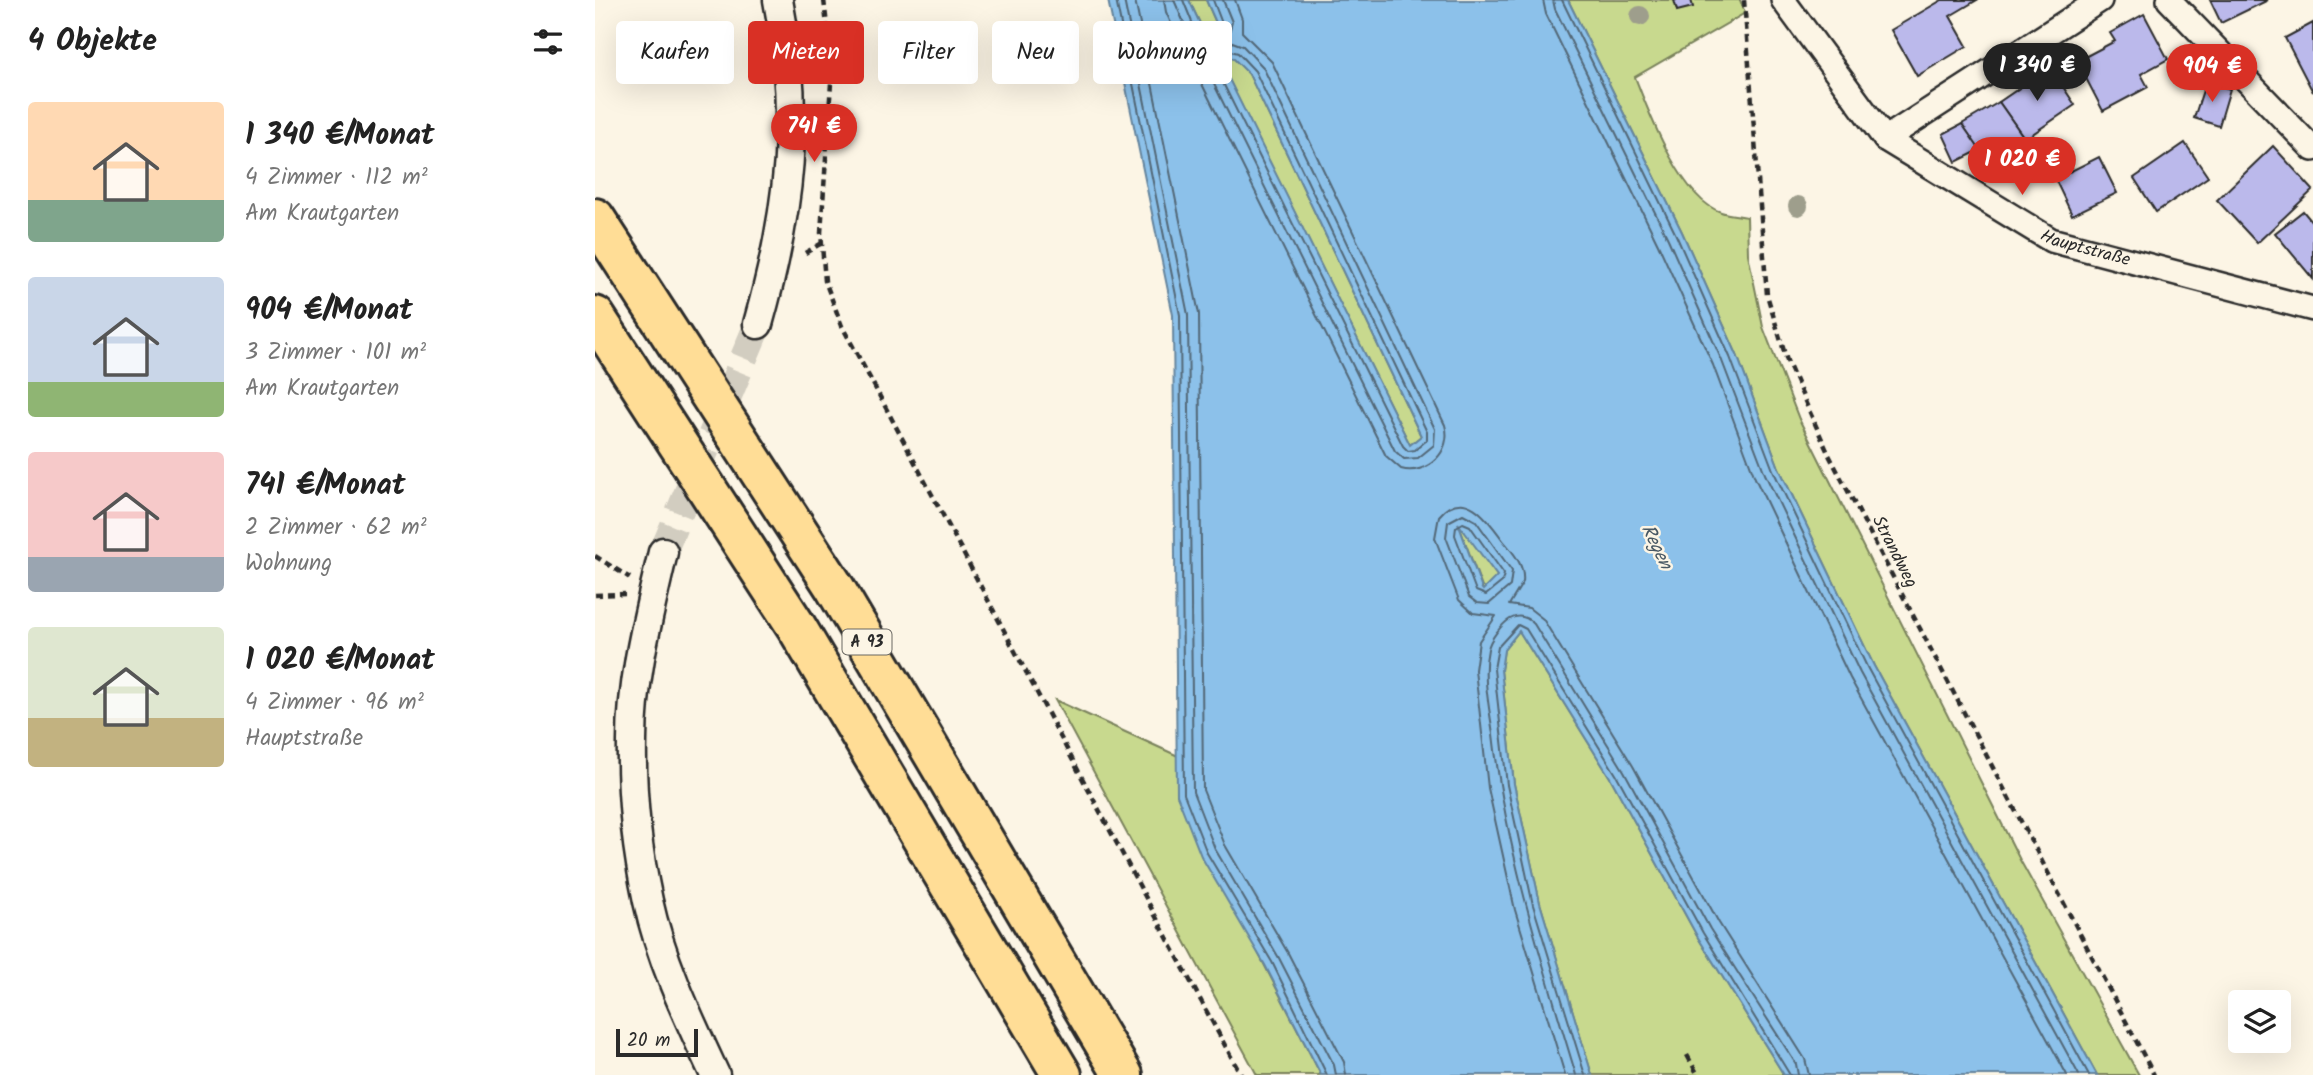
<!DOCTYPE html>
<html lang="de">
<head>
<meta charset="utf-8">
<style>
	:root { --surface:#fff; --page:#f6f6f6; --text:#222; --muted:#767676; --accent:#d93025 }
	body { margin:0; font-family:Kalam,sans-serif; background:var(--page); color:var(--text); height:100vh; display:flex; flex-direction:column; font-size:26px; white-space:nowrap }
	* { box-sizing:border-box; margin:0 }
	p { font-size:23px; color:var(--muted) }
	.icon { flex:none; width:38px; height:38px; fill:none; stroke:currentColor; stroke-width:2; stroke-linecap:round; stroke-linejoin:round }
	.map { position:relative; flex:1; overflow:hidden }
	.drawer { display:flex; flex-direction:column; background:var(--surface); width:595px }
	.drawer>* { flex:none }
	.guide { position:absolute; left:21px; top:21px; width:665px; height:63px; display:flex; gap:14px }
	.controls { position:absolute; left:1633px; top:990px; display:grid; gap:14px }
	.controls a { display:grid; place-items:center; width:63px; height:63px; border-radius:7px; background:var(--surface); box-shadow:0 7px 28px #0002; font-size:35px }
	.scale { position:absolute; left:21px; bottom:18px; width:82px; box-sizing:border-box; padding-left:7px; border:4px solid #2b2b2b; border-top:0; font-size:19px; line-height:24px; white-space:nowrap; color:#2b2b2b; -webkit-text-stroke:5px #fcf5e5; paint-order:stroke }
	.price { position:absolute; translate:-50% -60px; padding:0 16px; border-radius:24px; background:var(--accent); color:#fff; font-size:23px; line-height:46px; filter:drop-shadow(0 2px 4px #0008) }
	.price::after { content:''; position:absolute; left:50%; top:42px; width:21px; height:16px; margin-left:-10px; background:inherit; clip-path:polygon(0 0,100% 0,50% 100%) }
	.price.current { background:#222; color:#fff }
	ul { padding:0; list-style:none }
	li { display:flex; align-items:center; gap:21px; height:175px; padding:0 28px }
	li span { display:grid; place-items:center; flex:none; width:196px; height:140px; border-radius:7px; color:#555 }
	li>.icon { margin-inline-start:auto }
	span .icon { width:84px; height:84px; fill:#fffc; stroke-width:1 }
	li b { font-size:30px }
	h2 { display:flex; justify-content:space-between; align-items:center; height:84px; padding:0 28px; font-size:30px }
	.chip { padding:0 24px; border-radius:7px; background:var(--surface); box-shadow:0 7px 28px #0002; font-size:24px; line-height:63px }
	.chip.current { background:var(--accent); color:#fff }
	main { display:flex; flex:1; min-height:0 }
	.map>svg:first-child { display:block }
	.green { fill:#c8d98e; stroke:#7a825c; stroke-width:2 }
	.water { fill:#8cc1ea; stroke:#65859e; stroke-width:2; fill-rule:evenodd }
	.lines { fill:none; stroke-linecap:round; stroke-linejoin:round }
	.shore { stroke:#526777; stroke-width:2 }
	.building { fill:#bbb9eb; stroke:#2b2b2b; stroke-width:2 }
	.tertiary-tunnel { stroke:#d2cdc0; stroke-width:28; stroke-dasharray:28 14; stroke-linecap:butt }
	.minor-casing { stroke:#2b2b2b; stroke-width:28 }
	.tertiary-casing { stroke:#2b2b2b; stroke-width:33 }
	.motorway-casing { stroke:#2b2b2b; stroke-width:44 }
	.path { stroke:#2b2b2b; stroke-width:4.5; stroke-dasharray:7 5; stroke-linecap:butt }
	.minor { stroke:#fcf5e5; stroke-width:23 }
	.tertiary { stroke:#fcf5e5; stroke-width:28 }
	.motorway { stroke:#ffdd96; stroke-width:38 }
	.tree { fill:#9e9e8c }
	.labels { text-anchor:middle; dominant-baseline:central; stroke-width:5; stroke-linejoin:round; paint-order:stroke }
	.shield { fill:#fcf5e5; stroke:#6a6863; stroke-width:2 }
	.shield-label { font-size:16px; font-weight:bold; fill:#2b2b2b }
	.street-label { font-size:18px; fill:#2b2b2b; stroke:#fcf5e5 }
	.water-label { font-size:19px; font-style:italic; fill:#485864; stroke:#fcf5e5 }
</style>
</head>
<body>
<main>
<section class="drawer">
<h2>4 Objekte<svg class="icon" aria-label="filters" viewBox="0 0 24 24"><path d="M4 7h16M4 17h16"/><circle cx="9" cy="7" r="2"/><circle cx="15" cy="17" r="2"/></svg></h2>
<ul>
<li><span style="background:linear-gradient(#ffd9b3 70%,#7fa58c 0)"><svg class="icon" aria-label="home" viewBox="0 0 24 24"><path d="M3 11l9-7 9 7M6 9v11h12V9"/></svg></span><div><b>1 340 €/Monat</b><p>4 Zimmer · 112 m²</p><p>Am Krautgarten</p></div></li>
<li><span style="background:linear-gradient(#c9d6e8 75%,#8fb573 0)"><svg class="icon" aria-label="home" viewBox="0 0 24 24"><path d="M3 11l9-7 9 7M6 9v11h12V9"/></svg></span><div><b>904 €/Monat</b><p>3 Zimmer · 101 m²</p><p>Am Krautgarten</p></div></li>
<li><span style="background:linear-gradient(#f6c9c9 75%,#9aa5b1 0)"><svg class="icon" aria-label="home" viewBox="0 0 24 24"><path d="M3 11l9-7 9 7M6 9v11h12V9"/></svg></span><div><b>741 €/Monat</b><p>2 Zimmer · 62 m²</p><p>Wohnung</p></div></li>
<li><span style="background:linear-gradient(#dfe7d0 65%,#c2b280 0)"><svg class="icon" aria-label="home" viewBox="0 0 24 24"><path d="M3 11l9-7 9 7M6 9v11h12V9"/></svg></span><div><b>1 020 €/Monat</b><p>4 Zimmer · 96 m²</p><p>Hauptstraße</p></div></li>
</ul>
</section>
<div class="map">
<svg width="1718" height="1075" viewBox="0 0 1718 1075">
	<rect width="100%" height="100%" fill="#fcf5e5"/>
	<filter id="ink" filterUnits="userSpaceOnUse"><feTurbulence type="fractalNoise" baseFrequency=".0143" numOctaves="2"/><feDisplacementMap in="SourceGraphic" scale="14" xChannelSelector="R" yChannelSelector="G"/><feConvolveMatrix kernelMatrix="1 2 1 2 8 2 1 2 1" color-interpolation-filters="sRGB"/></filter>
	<g filter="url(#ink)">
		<!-- green -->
		<g class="green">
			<path d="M594 0H611L622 25 608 30Z"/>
			<path d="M973 0H1145L1150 13 1040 77C1054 113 1086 199 1126 212 1134 215 1144 215 1152 217L1153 254 1168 327 1204 419 1425 860 1544 1075H1502L1279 666 1184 468 1142 355 1087 232Z"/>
			<path d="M638 57 654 74 826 436 815 445 625 62Z"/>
			<path d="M862 520 903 577 888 590Z"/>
			<path d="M924 631 1016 779 1102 936 1189 1075H997L945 903 919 784 906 670 909 650Z"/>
			<path d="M460 700 583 756 582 795 726 1075H662Z"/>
		</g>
		<!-- water -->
		<path class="water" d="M513 0H594L608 30 622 25 611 0H973L1087 232 1142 355 1184 468 1279 666 1502 1075H1189L1102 936 1016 779 924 631 909 650 906 670 919 784 945 903 997 1075H726L670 965 606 856 582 795 578 315ZM638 58 654 74 826 436 815 445 626 63ZM863 523 902 576 888 590 887 589Z"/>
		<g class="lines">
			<!-- shore -->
			<g class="shore">
				<path d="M521 0 585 315 589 794 612 853 677 962 732 1075"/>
				<path d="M529 0 593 315 598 792 620 849 684 958 739 1065 741 1075"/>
				<path d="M540 0 604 314 608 790 630 845 693 953 749 1062 751 1075"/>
				<path d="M569 0 571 12 584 41 600 55 603 76 791 456 806 469C832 476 858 451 850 425L677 62 647 32V19L640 0"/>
				<path d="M579 0 596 39 616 47 611 60 612 70 800 451 809 459 823 458 839 445 840 429 668 67 648 46 632 40 637 22 628 0"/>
				<path d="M588 0 601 32 609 37 624 32 628 26 618 0"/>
				<path d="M948 0 951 14 1063 244 1118 365 1160 478 1255 678 1472 1075"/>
				<path d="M958 0 960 9 1073 239 1127 361 1170 474 1265 673 1484 1075"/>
				<path d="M967 0 1081 235 1135 357 1178 470 1273 669 1494 1075"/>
				<path d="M636 51 643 53 660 71 832 432V440L820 450 813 451 808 446 620 67 621 57Z"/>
				<path d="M868 514 881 521 917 571 915 586 894 604 882 603 874 597 851 537 853 522Z"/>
				<path d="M868 523 875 526 909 574 907 582 891 595 881 591 860 535 861 527Z"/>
				<path d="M970 1075 920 910 893 788 880 670 884 641 901 616 878 613 864 600 840 538 844 516C869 486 892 518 907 539 917 552 930 564 928 582L914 605 934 608 948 619 1038 766 1124 923 1210 1059 1214 1075"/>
				<path d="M981 1075C947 962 911 851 898 734 894 706 887 676 893 649 895 639 907 624 915 619 924 614 932 617 939 624L1029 771 1115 929 1201 1064 1203 1075"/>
				<path d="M990 1075 938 905 912 785 899 669 903 647 923 625 931 629 1022 776 1108 933 1195 1075"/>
			</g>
		</g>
		<!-- building -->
		<g class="building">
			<path d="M1079 0H1096L1098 7 1082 11Z"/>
			<path d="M1347 0H1382L1355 16 1372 46 1322 76 1296 30Z"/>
			<path d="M1615 0H1673L1626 23Z"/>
			<path d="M1549 14 1573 59 1546 74 1553 87 1508 111 1482 61 1520 41 1515 33Z"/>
			<path d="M1718 23V92L1690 38Z"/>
			<path d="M1455 67 1480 105 1430 139 1404 102Z"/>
			<path d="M1611 81 1635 89 1624 126 1599 118Z"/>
			<path d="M1404 102 1430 139 1394 164 1367 124Z"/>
			<path d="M1367 124 1385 150 1361 162 1348 134Z"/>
			<path d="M1590 143 1613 177 1561 212 1539 178Z"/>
			<path d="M1678 146 1718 190 1662 243 1622 200Z"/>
			<path d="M1504 157 1522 193 1477 215 1460 179Z"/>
			<path d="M1708 211 1718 223V279L1680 233Z"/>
		</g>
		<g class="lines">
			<!-- tertiary-tunnel -->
			<path class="tertiary-tunnel" d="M68 552 163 324"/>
			<defs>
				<g id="minor">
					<path id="s1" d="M1188 0 1290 139 1456 240 1718 309"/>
					<path d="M1574 0 1718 149"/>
					<path d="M1290 139 1505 0"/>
				</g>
				<g id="tertiary">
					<path d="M163 324C195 211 206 116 183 0"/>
					<path d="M68 552C54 614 37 677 37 741 36 793 42 850 53 901 66 961 94 1019 120 1075"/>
				</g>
				<g id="motorway">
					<path d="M0 218 240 588 528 1075"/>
					<path d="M0 316 201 626 467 1075"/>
				</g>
			</defs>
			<!-- minor casing -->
			<use href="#minor" class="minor-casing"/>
			<!-- tertiary casing -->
			<use href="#tertiary" class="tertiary-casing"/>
			<!-- motorway casing -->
			<use href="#motorway" class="motorway-casing"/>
			<!-- path -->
			<g class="path">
				<path d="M229 0 237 68 226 233 230 281 247 326C381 575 511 826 646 1075"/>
				<path d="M1149 0 1172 295 1192 361 1234 455 1559 1075"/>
				<path d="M210 253 227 243"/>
				<path d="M0 556 35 578"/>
				<path d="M0 595 30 594"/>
				<path d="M1092 1055 1103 1075"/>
			</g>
			<!-- minor -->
			<use href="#minor" class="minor"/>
			<!-- tertiary -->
			<use href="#tertiary" class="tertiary"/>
			<!-- motorway -->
			<use href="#motorway" class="motorway"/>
		</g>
		<!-- trees -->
		<g class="tree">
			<circle cx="1045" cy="16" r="10"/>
			<circle cx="1203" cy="206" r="10"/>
		</g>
	</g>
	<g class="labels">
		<!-- shield labels -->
		<rect class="shield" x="247.5" y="629.5" width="49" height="25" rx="5"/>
		<g class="shield-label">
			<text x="272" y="642">A 93</text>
		</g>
		<!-- street labels -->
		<g class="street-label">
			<text stroke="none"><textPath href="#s1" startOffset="402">Hauptstraße</textPath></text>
			<text transform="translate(1299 552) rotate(63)">Strandweg</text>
		</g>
		<!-- water labels -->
		<g class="water-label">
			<text transform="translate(1061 547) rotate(64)">Regen</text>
		</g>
	</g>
</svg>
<div class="controls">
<a><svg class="icon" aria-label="layers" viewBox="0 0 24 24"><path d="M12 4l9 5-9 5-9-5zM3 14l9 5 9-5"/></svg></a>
</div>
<div class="scale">20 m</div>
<b class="price current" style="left:1442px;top:103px">1 340 €</b>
<b class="price" style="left:1617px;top:104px">904 €</b>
<b class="price" style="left:219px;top:164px">741 €</b>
<b class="price" style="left:1427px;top:197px">1 020 €</b>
<div class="guide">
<a class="chip">Kaufen</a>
<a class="chip current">Mieten</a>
<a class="chip">Filter</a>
<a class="chip">Neu</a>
<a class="chip">Wohnung</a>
</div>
</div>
</main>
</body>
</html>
